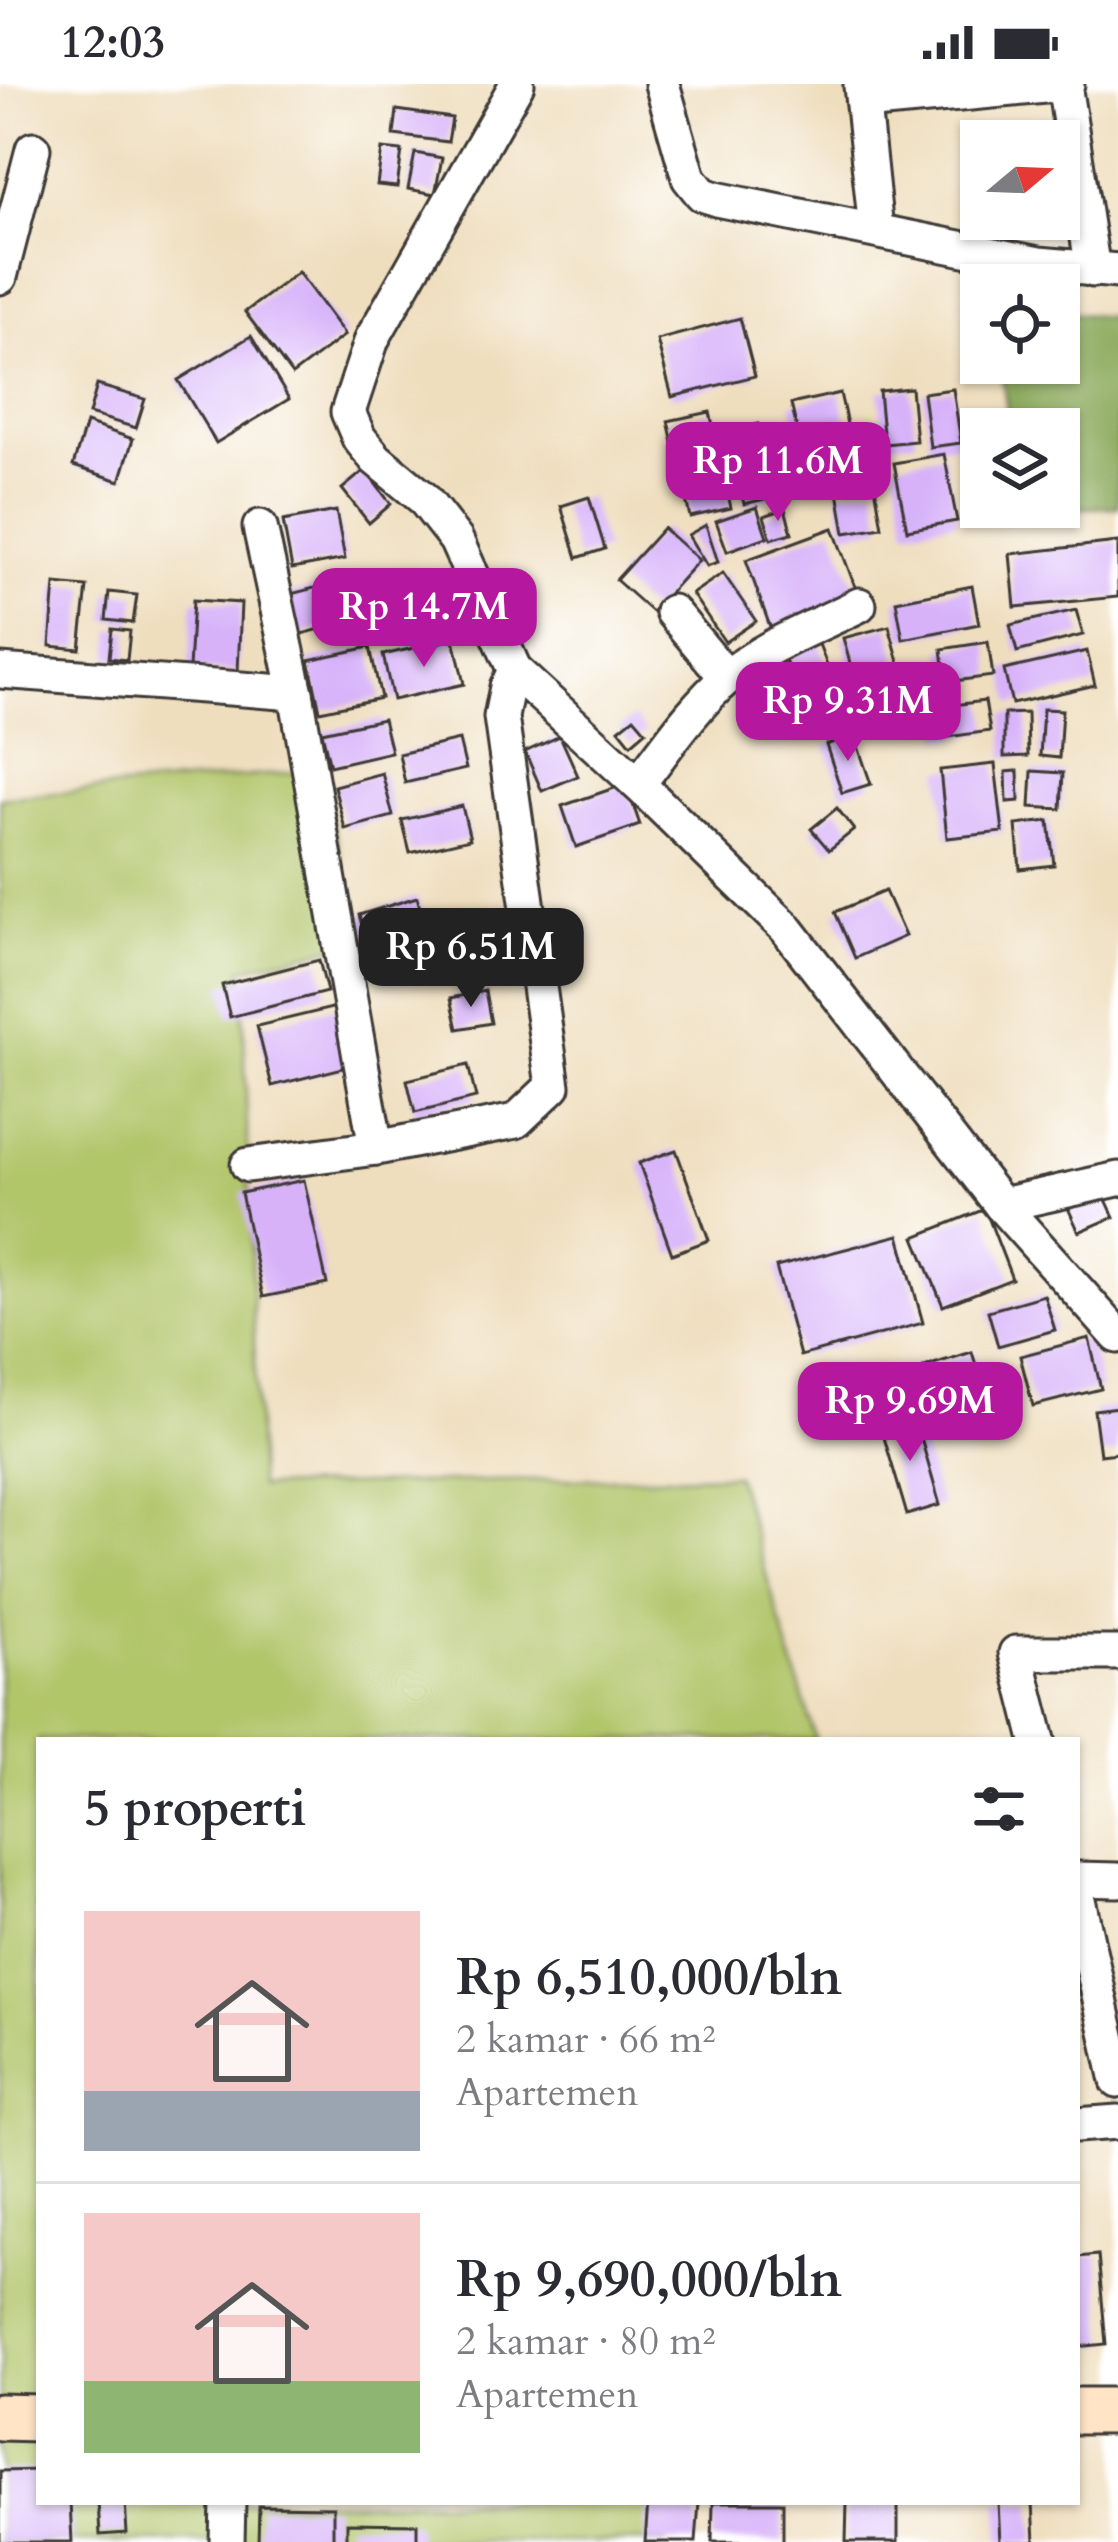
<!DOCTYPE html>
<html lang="id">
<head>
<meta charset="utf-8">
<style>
	:root { --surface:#fff; --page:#f7f7f7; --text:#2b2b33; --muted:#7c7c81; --line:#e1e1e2; --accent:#b5179e }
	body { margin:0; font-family:Cardo,serif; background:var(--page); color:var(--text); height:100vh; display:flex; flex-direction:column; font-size:45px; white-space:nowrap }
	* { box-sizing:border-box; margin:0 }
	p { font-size:39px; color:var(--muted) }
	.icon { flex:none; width:66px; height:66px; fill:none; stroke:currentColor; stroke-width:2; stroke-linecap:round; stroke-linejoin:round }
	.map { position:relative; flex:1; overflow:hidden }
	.sheet { position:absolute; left:36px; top:1653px; width:1044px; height:768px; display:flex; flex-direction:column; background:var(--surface); border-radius:0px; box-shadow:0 3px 9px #0004 }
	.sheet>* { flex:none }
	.needle { width:78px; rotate:71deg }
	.tools { position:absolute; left:960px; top:36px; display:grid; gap:24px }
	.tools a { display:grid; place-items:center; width:120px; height:120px; border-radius:0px; background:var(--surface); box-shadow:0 3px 9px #0004; font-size:60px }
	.price { position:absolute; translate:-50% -102px; padding:0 27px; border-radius:24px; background:var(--accent); color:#fff; font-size:39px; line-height:78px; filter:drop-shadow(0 3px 6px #0008) }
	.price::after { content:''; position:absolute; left:50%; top:72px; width:36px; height:27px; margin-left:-18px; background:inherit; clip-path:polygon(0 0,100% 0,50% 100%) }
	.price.current { background:#222; color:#fff }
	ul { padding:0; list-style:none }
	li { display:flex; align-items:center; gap:36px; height:300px; padding:0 48px }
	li+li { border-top:3px solid var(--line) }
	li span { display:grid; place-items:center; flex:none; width:336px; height:240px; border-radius:0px; color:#555 }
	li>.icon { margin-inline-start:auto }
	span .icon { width:144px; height:144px; fill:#fffc; stroke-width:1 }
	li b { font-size:51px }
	h2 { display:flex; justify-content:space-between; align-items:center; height:144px; padding:0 48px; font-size:51px }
	.status { display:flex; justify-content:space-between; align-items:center; height:84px; padding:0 60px; background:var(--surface); direction:ltr }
	.status svg { height:33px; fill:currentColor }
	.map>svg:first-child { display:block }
	.green { fill:#b1c569; stroke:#667042; stroke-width:3 }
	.forest { fill:#8caa5d; stroke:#54633c; stroke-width:3 }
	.building { fill:#d7b2f9 }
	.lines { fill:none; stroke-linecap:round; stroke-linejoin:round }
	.street-casing { stroke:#3c3934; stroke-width:39 }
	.secondary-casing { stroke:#3c3934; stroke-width:51 }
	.street { stroke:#fff; stroke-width:33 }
	.secondary { stroke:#ffe4c6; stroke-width:45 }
</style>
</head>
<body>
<div class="status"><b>12:03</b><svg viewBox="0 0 49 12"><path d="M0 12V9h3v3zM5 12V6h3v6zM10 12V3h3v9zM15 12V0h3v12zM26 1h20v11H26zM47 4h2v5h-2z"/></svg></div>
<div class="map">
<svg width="1118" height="2458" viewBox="0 0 1118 2458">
	<rect width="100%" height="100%" fill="#fff"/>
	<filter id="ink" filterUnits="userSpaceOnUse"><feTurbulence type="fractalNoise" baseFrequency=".00833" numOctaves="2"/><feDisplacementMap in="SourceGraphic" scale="24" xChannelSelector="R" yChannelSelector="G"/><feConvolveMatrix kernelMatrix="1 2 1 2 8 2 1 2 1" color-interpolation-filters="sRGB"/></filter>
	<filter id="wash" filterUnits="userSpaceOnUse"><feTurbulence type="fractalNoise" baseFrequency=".004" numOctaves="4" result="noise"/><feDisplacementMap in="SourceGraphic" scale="48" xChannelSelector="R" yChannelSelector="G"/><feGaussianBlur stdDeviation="2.7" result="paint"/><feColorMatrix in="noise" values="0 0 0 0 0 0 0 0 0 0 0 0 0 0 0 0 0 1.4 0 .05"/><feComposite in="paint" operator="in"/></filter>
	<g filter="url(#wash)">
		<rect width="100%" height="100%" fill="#efdebe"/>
		<!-- green -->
		<path class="green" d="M321 686 360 857 242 885 259 1403 736 1391 816 1656H39V2418H664L665 2458H0V714Z"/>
		<!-- forest -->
		<path class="forest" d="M1059 228 1118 234V423L1023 426V423H1059V345H1010L1000 279H1059Z"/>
		<g id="blocks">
			<!-- building -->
			<g class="building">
				<path d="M397 26 452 34 448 58 394 51Z"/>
				<path d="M382 65 402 67 397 103 377 101Z"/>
				<path d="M415 69 442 74 435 110 408 105Z"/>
				<path d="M298 188 345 251 292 291 245 228Z"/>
				<path d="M740 234 755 292 672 313 657 256Z"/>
				<path d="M251 252 289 315 216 359 178 296Z"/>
				<path d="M97 301 145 315 136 344 89 330Z"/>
				<path d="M911 304 916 357 884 360 879 307Z"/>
				<path d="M953 305 961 359 930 363 923 309Z"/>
				<path d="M840 309 855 376 807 387 791 320Z"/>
				<path d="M710 328 731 424 690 433 668 337Z"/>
				<path d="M86 339 133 355 120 397 73 382Z"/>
				<path d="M758 340 778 412 744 420 725 348Z"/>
				<path d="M944 370 957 437 907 446 894 379Z"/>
				<path d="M365 386 391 420 369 439 342 405Z"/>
				<path d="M875 402 882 443 845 449 838 408Z"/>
				<path d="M589 413 605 465 577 474 561 422Z"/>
				<path d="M757 423 767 453 727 467 716 437Z"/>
				<path d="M785 425 792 449 771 455 764 432Z"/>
				<path d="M336 427 345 475 292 485 283 437Z"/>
				<path d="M706 441 718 478 707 482 688 451Z"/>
				<path d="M663 444 699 476 652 528 616 496Z"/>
				<path d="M833 444 860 516 772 548 746 476Z"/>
				<path d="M1118 458V513L1015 523 1010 470Z"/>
				<path d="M723 489 756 537 725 558 692 510Z"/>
				<path d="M345 496 355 536 298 551 287 511Z"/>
				<path d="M55 500 87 503 80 565 50 562Z"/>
				<path d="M972 502 979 540 903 555 896 517Z"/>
				<path d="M109 508 137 511 133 539 106 536Z"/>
				<path d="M193 516 241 519 238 588 189 585Z"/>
				<path d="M1076 526 1083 551 1017 568 1010 541Z"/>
				<path d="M889 542 910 617 864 629 843 554Z"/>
				<path d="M112 545 130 547 127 576 109 574Z"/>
				<path d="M815 550 831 591 796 605 780 563Z"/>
				<path d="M454 555 464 600 393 616 383 571Z"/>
				<path d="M988 558 993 592 946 598 942 565Z"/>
				<path d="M370 563 381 614 320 627 309 576Z"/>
				<path d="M1087 567 1095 601 1012 620 1004 586Z"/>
				<path d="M836 606 847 635 818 648 806 619Z"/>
				<path d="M985 617 990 647 941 654 937 623Z"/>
				<path d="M1043 625 1062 626 1059 674 1040 672Z"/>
				<path d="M1027 629 1028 672 1004 673V630Z"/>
				<path d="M634 633 646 647 631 660 619 645Z"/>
				<path d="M383 635 391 668 330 682 322 648Z"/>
				<path d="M854 651 871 700 842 709 826 661Z"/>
				<path d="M560 652 578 692 542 707 525 668Z"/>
				<path d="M459 656 466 685 405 699 399 670Z"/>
				<path d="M995 680 1003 748 947 754 940 686Z"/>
				<path d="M1018 687 1019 717 1007 718 1006 688Z"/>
				<path d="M1032 687 1063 689 1061 725 1030 723Z"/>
				<path d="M382 689 393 732 345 745 334 702Z"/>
				<path d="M626 700 640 741 576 763 562 722Z"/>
				<path d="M462 722 470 755 410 769 402 736Z"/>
				<path d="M837 724 854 746 829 766 811 745Z"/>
				<path d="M1049 737 1054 781 1020 785 1016 741Z"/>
				<path d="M885 807 905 852 855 874 835 828Z"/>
				<path d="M417 813 428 850 370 868 359 831Z"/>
				<path d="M492 861 498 884 449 897 443 875Z"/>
				<path d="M319 876 327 908 230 933 222 901Z"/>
				<path d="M485 907 491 939 458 945 451 914Z"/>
				<path d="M336 923 351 982 272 1002 257 942Z"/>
				<path d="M468 981 476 1014 415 1029 407 996Z"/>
				<path d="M676 1066 709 1156 672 1170 639 1079Z"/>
				<path d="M304 1096 327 1200 263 1213 241 1109Z"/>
				<path d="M1098 1098 1114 1133 1079 1148 1063 1113Z"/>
				<path d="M985 1125 1012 1195 943 1222 915 1153Z"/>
				<path d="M899 1151 923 1239 800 1272 776 1183Z"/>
				<path d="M1044 1211 1055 1246 998 1262 988 1227Z"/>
				<path d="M1089 1254 1101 1305 1033 1322 1020 1272Z"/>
				<path d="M972 1268 988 1321 940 1335 924 1283Z"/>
				<path d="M1118 1323V1369L1100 1371 1094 1326Z"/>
				<path d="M914 1330 940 1421 907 1431 880 1340Z"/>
				<path d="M1098 2171 1106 2260 1077 2263V2173Z"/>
				<path d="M39 2386V2418H70L72 2458H0V2387Z"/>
				<path d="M98 2418H125L127 2449 100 2451Z"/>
				<path d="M648 2418H699L696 2458H645Z"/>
				<path d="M713 2418H783V2458H712Z"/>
				<path d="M847 2418H898V2458H846Z"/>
				<path d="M998 2418H1033L1035 2458H1000Z"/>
				<path d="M259 2422 333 2423V2458H258Z"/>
				<path d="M347 2439 417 2440V2458H347Z"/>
			</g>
		</g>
	</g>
	<g filter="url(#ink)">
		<use href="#blocks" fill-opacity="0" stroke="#3c3934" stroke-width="3"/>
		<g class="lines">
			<defs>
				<g id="street">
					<path d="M517 0 372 255 348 328 359 354 376 375 423 414 456 456 515 587 638 700 786 844 1001 1121 1118 1252"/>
					<path d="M662 0 689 94 702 110 716 115 1039 180 1118 187"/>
					<path d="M1064 0 1093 186"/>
					<path d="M861 2 876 146"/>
					<path d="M863 19 1067 0"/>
					<path d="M0 193 33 65"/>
					<path d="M260 443 296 609 376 1064 516 1037 553 1002 501 633 507 603 515 587"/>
					<path d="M672 528 727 594"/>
					<path d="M0 587 296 609"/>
					<path d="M638 700C666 664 693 623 728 593 765 561 815 543 859 521"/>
					<path d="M248 1081 376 1064"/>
					<path d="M1001 1121 1118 1095"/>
					<path d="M1038 1656 1016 1569H1118"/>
					<path d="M1077 1795 1118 1796"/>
					<path d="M1077 1811 1118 1997"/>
					<path d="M1077 2041 1118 2038"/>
					<path d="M227 2458 228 2418"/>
				</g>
				<g id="secondary">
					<path d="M1077 2327H1118"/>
					<path d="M0 2333 39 2334"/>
				</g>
			</defs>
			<!-- street casing -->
			<use href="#street" class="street-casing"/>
			<!-- secondary casing -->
			<use href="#secondary" class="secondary-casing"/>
			<!-- street -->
			<use href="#street" class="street"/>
			<!-- secondary -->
			<use href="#secondary" class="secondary"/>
		</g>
	</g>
</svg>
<div class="tools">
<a><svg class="needle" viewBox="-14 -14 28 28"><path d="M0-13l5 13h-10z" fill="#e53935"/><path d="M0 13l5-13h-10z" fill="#7c7c81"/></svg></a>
<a><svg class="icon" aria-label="locate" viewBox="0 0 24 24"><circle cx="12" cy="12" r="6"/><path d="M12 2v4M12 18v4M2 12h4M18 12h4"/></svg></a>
<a><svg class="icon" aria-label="layers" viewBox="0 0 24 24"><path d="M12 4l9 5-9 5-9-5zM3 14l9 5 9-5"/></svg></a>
</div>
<b class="price" style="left:778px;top:440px">Rp 11.6M</b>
<b class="price" style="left:424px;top:586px">Rp 14.7M</b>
<b class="price" style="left:848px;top:680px">Rp 9.31M</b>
<b class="price current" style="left:471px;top:926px">Rp 6.51M</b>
<b class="price" style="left:910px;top:1380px">Rp 9.69M</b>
<section class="sheet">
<h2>5 properti<svg class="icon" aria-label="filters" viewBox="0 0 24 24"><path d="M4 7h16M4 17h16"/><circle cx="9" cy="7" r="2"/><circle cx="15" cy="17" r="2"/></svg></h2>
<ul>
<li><span style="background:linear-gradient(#f6c9c9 75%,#9aa5b1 0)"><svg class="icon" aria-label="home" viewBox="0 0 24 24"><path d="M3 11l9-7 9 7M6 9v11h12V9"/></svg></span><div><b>Rp 6,510,000/bln</b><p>2 kamar · 66 m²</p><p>Apartemen</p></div></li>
<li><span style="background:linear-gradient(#f6c9c9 70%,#8fb573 0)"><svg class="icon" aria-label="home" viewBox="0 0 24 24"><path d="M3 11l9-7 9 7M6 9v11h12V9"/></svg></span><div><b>Rp 9,690,000/bln</b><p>2 kamar · 80 m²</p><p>Apartemen</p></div></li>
</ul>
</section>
</div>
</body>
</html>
